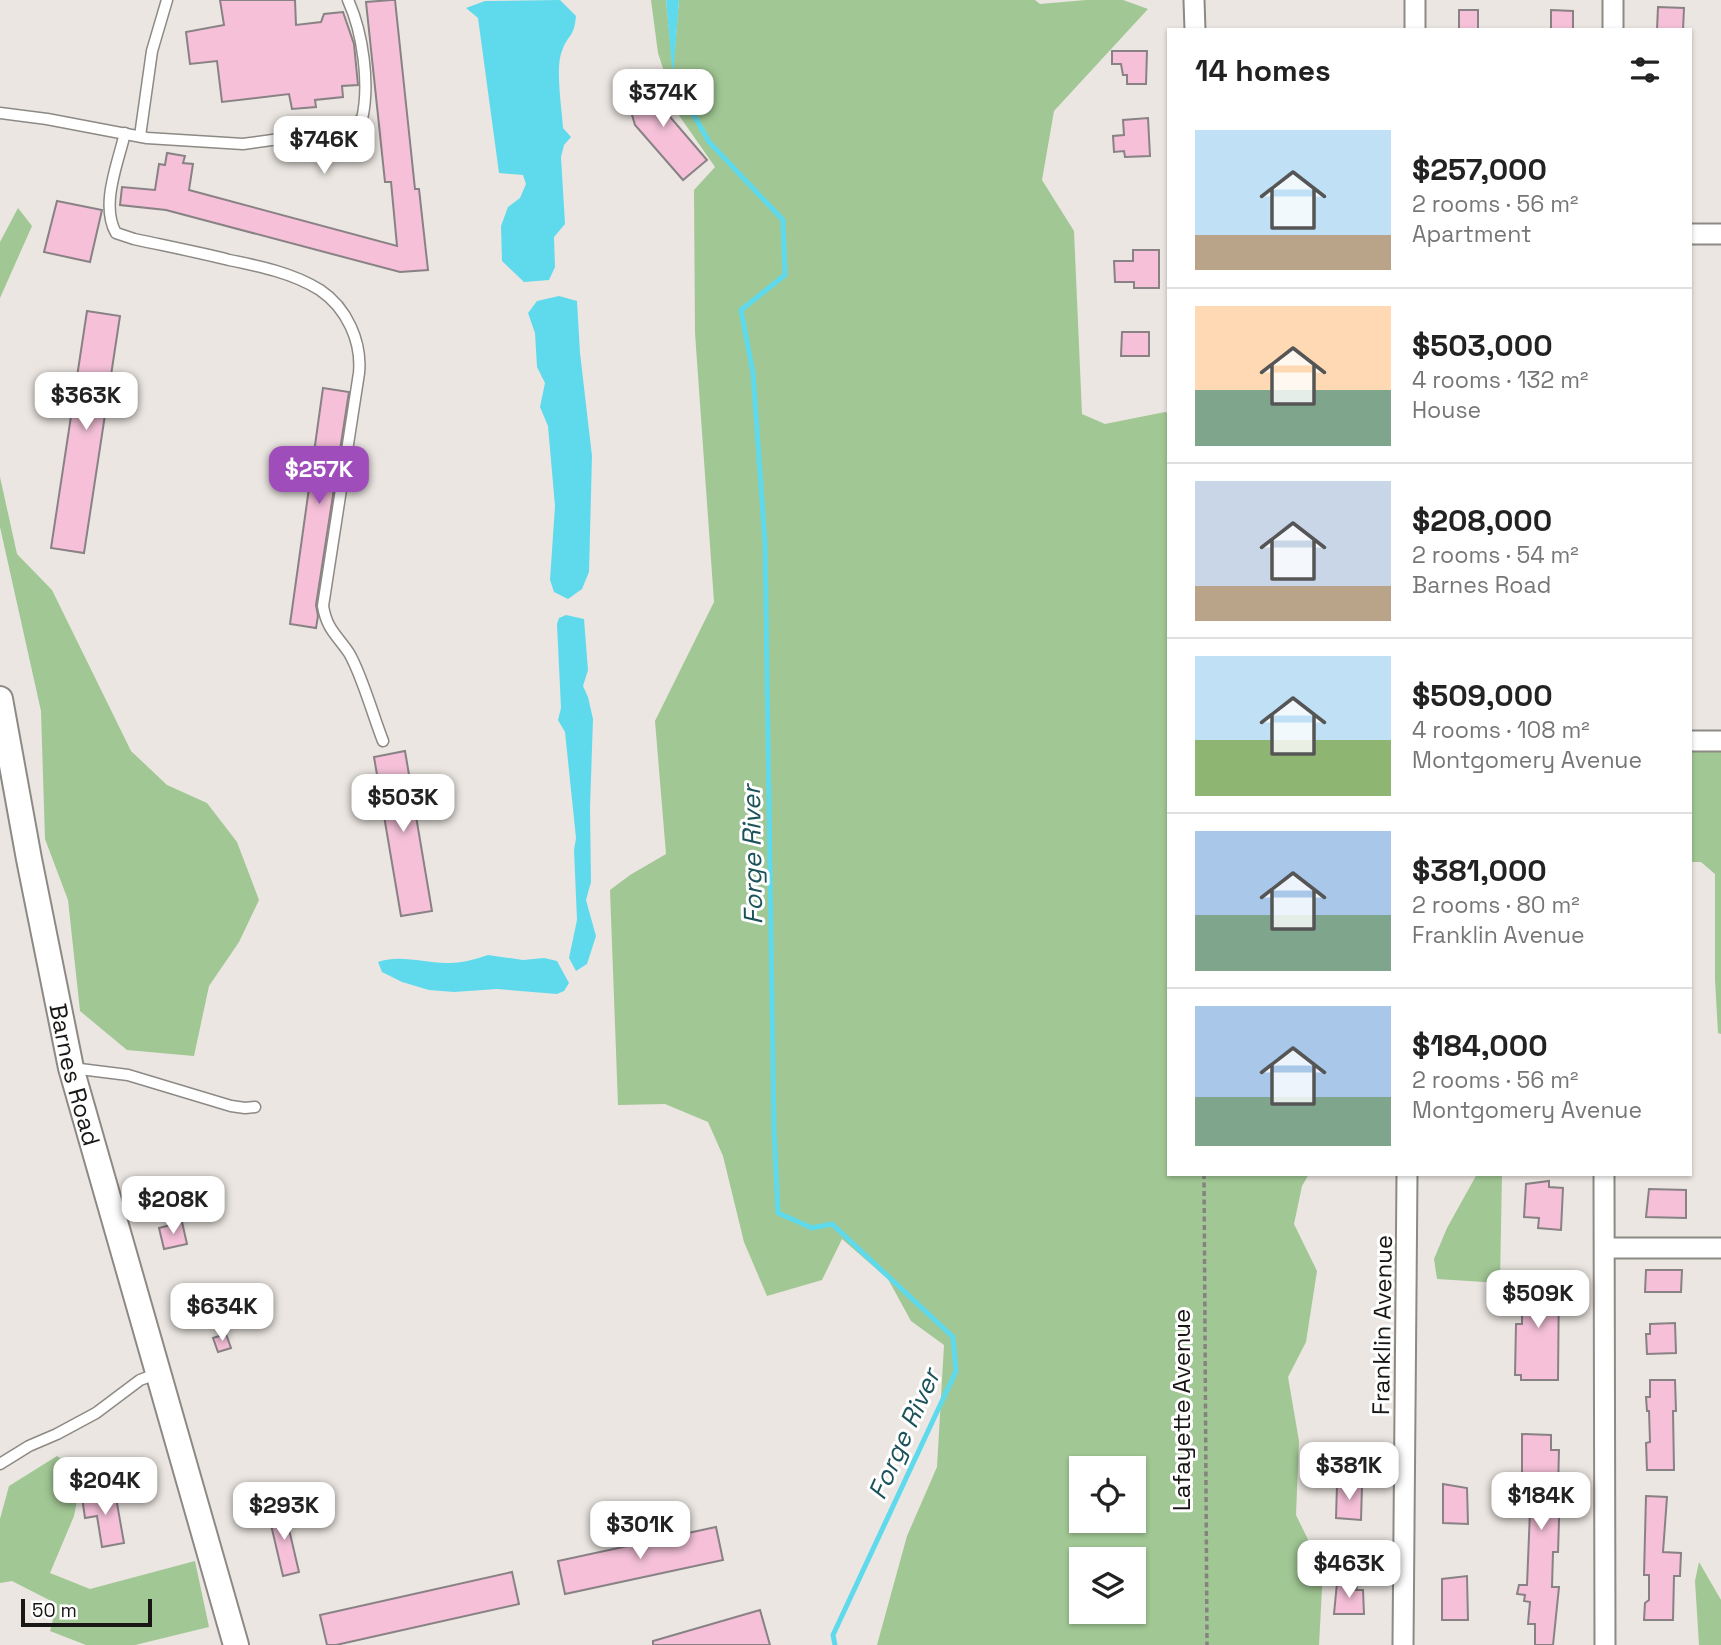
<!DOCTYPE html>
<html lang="en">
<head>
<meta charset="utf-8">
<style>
	:root { --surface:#fff; --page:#f6f6f6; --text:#222; --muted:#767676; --line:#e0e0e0; --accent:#a04dbc }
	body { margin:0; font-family:"Space Grotesk",sans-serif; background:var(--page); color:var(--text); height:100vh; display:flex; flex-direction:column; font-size:26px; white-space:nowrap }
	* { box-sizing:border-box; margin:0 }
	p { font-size:23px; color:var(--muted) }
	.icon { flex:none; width:38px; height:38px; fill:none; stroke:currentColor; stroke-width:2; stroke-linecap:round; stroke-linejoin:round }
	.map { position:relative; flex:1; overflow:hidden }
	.sheet { position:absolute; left:1167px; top:28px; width:525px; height:1148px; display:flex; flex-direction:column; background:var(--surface); border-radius:0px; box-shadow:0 2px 5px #0004 }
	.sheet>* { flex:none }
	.fabs { position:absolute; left:1069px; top:1456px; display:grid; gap:14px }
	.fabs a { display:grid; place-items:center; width:77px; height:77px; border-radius:0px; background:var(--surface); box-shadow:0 2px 5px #0004; font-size:35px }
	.scale { position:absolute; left:21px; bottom:18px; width:131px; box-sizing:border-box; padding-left:7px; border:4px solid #181715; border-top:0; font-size:19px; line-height:24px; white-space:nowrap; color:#181715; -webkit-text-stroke:5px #fff; paint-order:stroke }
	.price { position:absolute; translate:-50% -60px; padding:0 16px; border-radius:14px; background:#fff; color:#222; font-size:23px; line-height:46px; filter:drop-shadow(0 2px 4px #0008) }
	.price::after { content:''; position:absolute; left:50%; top:42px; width:21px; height:16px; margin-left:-10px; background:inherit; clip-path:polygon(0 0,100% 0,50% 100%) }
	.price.current { background:var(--accent); color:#fff }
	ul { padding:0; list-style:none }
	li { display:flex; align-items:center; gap:21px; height:175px; padding:0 28px }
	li+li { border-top:2px solid var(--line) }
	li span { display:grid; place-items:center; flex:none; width:196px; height:140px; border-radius:0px; color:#555 }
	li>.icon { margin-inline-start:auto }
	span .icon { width:84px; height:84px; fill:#fffc; stroke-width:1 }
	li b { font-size:30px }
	h2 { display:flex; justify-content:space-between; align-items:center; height:84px; padding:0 28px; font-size:30px }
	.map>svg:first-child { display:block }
	.green { fill:#a1c794; fill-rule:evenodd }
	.water { fill:#5fdaec }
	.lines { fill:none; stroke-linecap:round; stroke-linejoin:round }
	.stream { stroke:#5fdaec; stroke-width:5 }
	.building { fill:#f5c0d8; stroke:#888285; stroke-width:2 }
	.service-casing { stroke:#8d8984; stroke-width:13 }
	.minor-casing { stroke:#8d8984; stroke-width:23 }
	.tertiary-casing { stroke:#8d8984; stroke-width:28 }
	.path { stroke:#86837f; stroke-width:3.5; stroke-dasharray:5 3.5; stroke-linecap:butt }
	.service { stroke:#fff; stroke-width:10 }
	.minor { stroke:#fff; stroke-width:19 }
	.tertiary { stroke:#fff; stroke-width:24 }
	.labels { text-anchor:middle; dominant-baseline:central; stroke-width:6; stroke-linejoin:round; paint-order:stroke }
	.street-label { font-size:24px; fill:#181715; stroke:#fff }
	.water-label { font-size:26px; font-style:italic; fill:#1c5259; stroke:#fff }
</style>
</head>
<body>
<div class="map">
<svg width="1721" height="1645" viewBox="0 0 1721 1645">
	<rect width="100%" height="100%" fill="#ebe6e1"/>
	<!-- green -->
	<g class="green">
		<path d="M651 0H666L673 72 679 0H1035L1040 4 1086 0H1123L1148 9 1054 111 1042 180 1074 231 1082 414 1105 424 1165 412 1169 413V1174H1309L1302 1186 1294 1224 1317 1271 1306 1342 1288 1377 1299 1441 1296 1515 1323 1570 1319 1645H877L907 1536 937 1467 944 1345 911 1321 888 1279 842 1239 822 1280 767 1296 744 1242 723 1156 708 1122 665 1104 618 1105 610 890 630 875 666 854 655 721 714 602 695 333 694 190 715 167 678 114 658 53ZM1082 1468H1134V1521H1082ZM1082 1559H1134V1612H1082Z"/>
		<path d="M18 208 32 226 0 298V242Z"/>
		<path d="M0 477 17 554 52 590 131 751 167 785 207 803 237 842 259 900 239 942 209 986 194 1056 127 1050 80 1011 68 900 45 839 41 711 0 527Z"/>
		<path d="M1701 750 1721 752V1034L1718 1033 1715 979V874L1701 862H1691V751Z"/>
		<path d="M1477 1174H1502L1500 1283 1437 1279 1434 1259 1447 1228Z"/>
		<path d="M57 1456 82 1475 74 1516 50 1573 90 1589 195 1561 209 1627 135 1645H86L50 1631 57 1604 12 1581 0 1583V1519L9 1486Z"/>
		<path d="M1699 1562 1721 1600V1645H1699L1695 1581Z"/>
	</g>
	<!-- water -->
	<g class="water">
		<path d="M560 0 576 16C574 38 568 34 562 51 555 67 562 110 563 128L571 137 564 145 561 157 565 224 554 237 555 267 549 280 524 282 502 261 501 226 508 207 520 198 526 184 523 175 499 173 478 18 466 8 485 1Z"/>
		<path d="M666 0H679L673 78Z"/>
		<path d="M559 296 577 301 580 353 592 456 589 572 582 589 568 599 554 592 550 580 555 506 548 426 540 407 545 383 537 367 535 333 528 313 537 301Z"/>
		<path d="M566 615 584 619 588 670 583 686 588 697 593 719 590 808 591 882 586 900 596 936 587 964 576 971 569 958 577 920 574 850 576 838 565 732 558 720 561 708 557 624 559 618Z"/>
		<path d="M488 955 523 960 544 958 557 961 569 983 564 991 557 994 497 989 454 992 429 990 402 982 382 972 378 962C402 954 425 964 450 963 463 963 476 959 488 955Z"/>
	</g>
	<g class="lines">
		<!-- stream -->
		<path class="stream" d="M673 72V78L709 142 783 220 785 275 741 310 753 373 765 543 774 1130 778 1213 812 1228 832 1224 953 1337 956 1371 833 1635 835 1645"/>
	</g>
	<!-- building -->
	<g class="building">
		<path d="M220 0H295L296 25 321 22 324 14 343 12 354 44 358 85 342 86 343 97 315 100 316 107 292 109 289 94 222 102 217 61 190 64 186 32 224 25Z"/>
		<path d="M391 0H395L415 189H419L428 270 400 272 166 210 120 205 122 187 155 190 159 164 165 165 167 153 185 156 183 163 193 164 189 190 397 246 391 182H385L366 2Z"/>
		<path d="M1658 7 1684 8 1683 30H1657Z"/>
		<rect x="1459" y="10" width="19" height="20"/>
		<path d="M1551 10 1573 11V30H1551Z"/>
		<path d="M1112 51H1147L1146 84H1127V75H1123L1121 64H1112Z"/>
		<path d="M655 80 665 111 707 160 683 180 635 125 624 88Z"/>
		<path d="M1148 118 1150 156 1125 157 1124 151 1114 152 1113 136 1124 135 1123 120Z"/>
		<path d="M57 201 102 210 90 262 44 252Z"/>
		<path d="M1133 250H1159V288H1134V282H1115L1114 261H1133Z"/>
		<path d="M87 311 120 316 84 553 51 548Z"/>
		<path d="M1122 332H1149V356H1121Z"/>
		<path d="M323 388 349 392 316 605 318 616 316 628 290 624Z"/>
		<path d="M405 751 432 911 401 916 374 757Z"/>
		<path d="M1549 1181V1187L1563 1188 1561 1230 1538 1228 1539 1218 1524 1217 1526 1184Z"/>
		<path d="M1649 1189 1686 1190V1218L1646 1217Z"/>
		<path d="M182 1222 187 1244 164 1249 159 1228Z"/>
		<path d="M1646 1270H1682L1681 1292H1645Z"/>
		<path d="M1522 1277 1559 1278 1558 1380H1521V1375H1515L1516 1324H1522Z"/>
		<path d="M1675 1323 1676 1353 1647 1354 1646 1334H1650V1324Z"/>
		<path d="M226 1334 231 1348 218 1352 213 1338Z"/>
		<path d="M1650 1380H1675L1676 1411H1673L1674 1470H1647L1646 1443 1650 1442 1649 1411H1647L1646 1397H1650Z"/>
		<path d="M1522 1434 1551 1435V1450H1559L1558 1489H1560L1558 1552H1553L1552 1587H1559L1553 1645H1535V1624H1528L1530 1602 1524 1601 1525 1595 1517 1594 1519 1585H1527L1530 1511 1522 1510Z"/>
		<path d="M1443 1484 1467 1488 1468 1524 1443 1523Z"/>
		<path d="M1337 1485 1362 1486 1361 1520 1336 1518Z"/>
		<path d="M115 1492 124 1543 102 1547 97 1516 85 1518 82 1497Z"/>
		<path d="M1646 1496 1667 1497 1663 1552 1681 1553 1680 1576H1674L1673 1620H1644L1645 1603 1649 1600V1575H1644Z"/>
		<path d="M284 1508 299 1572 283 1576 268 1512Z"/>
		<path d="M716 1527 723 1560 565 1594 558 1561Z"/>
		<path d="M512 1572 519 1604 336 1645H327L320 1615Z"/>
		<path d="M1467 1576 1468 1620H1442V1579Z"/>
		<path d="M1337 1583H1358L1356 1590H1363L1364 1614H1334Z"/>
		<path d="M760 1610 770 1645H653V1641Z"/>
	</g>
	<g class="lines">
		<defs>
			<g id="service">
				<path d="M0 113 47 119 147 138 243 144 344 130 362 119C370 84 363 33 348 0"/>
				<path d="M125 133C118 163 100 205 116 233L134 239C166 246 197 252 229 260 259 266 293 273 320 290 347 308 362 342 359 373L323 606C327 630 337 635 349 653 362 675 373 716 383 741"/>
				<path d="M140 136 152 51 167 0"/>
				<path d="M72 1068 128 1075 231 1106 245 1108 255 1107"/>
				<path d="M0 1464 29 1446 57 1434 96 1413 140 1380 156 1374"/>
			</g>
			<g id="minor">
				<path d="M1194 0 1195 30"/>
				<path d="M1415 30V0"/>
				<path d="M1613 30V0"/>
				<path d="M1690 234H1721"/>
				<path d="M1690 741H1721"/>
				<path d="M1604 1174 1605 1645"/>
				<path d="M1605 1248H1721"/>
				<path d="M1403 1645 1407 1174"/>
			</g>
			<g id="tertiary">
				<path id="s1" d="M0 699 29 859 71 1068 236 1645"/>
			</g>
		</defs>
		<!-- service casing -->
		<use href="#service" class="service-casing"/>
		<!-- minor casing -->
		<use href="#minor" class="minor-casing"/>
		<!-- tertiary casing -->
		<use href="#tertiary" class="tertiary-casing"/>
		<!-- path -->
		<path class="path" d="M1204 1174 1207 1645"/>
		<!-- service -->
		<use href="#service" class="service"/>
		<!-- minor -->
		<use href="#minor" class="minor"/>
		<!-- tertiary -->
		<use href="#tertiary" class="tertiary"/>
	</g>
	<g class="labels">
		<!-- street labels -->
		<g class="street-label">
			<text stroke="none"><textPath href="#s1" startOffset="383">Barnes Road</textPath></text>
			<text transform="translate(1382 1325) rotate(-89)">Franklin Avenue</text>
			<text transform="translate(1181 1410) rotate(-90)">Lafayette Avenue</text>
		</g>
		<!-- water labels -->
		<g class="water-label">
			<text transform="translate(752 855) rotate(-91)">Forge River</text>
			<text transform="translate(904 1434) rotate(-66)">Forge River</text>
		</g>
	</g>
</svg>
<div class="fabs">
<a><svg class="icon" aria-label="locate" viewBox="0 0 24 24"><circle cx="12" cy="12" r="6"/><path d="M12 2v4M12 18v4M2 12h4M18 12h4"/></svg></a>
<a><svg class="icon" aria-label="layers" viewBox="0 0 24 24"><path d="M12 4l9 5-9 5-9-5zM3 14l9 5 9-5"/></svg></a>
</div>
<div class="scale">50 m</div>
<b class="price" style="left:663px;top:129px">$374K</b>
<b class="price" style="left:324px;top:176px">$746K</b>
<b class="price" style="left:86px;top:432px">$363K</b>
<b class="price current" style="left:319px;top:506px">$257K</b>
<b class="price" style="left:403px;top:834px">$503K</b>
<b class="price" style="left:173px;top:1236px">$208K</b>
<b class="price" style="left:1538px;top:1330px">$509K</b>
<b class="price" style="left:222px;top:1343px">$634K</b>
<b class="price" style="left:1349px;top:1502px">$381K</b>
<b class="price" style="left:105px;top:1517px">$204K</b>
<b class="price" style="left:1541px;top:1532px">$184K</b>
<b class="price" style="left:284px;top:1542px">$293K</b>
<b class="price" style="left:640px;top:1561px">$301K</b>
<b class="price" style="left:1349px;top:1600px">$463K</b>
<section class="sheet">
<h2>14 homes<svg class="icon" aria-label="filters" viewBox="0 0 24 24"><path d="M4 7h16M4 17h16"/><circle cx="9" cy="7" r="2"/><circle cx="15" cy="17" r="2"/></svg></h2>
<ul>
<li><span style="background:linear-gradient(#bfe0f5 75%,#b9a48a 0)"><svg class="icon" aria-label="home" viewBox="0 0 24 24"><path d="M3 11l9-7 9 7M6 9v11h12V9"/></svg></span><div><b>$257,000</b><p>2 rooms · 56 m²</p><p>Apartment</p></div></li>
<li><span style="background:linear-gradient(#ffd9b3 60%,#7fa58c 0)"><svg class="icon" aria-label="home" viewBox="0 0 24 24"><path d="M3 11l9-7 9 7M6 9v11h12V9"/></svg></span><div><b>$503,000</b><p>4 rooms · 132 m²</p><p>House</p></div></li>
<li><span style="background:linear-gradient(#c9d6e8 75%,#b9a48a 0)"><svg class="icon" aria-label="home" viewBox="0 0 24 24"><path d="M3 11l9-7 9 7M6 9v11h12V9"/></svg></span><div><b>$208,000</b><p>2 rooms · 54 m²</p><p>Barnes Road</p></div></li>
<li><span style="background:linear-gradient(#bfe0f5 60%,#8fb573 0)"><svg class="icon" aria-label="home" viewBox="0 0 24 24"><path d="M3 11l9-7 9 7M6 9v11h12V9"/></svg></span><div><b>$509,000</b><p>4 rooms · 108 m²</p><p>Montgomery Avenue</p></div></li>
<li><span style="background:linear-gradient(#a9c7e8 60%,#7fa58c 0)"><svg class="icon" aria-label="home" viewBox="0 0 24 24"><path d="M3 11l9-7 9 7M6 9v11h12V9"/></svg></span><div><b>$381,000</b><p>2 rooms · 80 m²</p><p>Franklin Avenue</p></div></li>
<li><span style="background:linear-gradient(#a9c7e8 65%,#7fa58c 0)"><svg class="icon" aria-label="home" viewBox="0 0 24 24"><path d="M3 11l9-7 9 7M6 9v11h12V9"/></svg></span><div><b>$184,000</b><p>2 rooms · 56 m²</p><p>Montgomery Avenue</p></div></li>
</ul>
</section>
</div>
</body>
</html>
